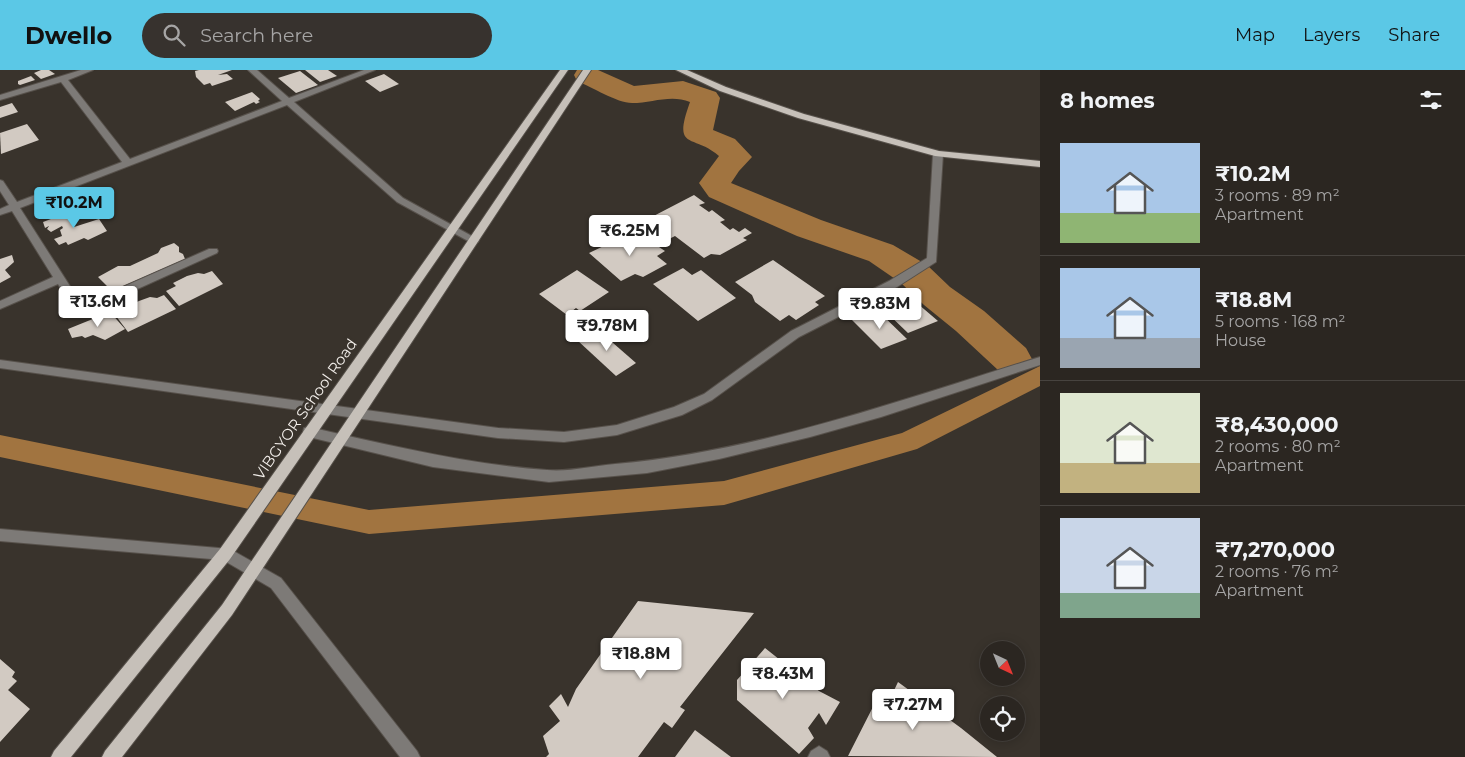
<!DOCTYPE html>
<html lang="en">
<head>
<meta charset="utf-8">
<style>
	:root { --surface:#2b2621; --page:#37322e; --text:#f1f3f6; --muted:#a6a5a5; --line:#47433f; --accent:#5bc8e6 }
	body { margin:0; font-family:Montserrat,sans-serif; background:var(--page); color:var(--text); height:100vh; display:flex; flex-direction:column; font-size:19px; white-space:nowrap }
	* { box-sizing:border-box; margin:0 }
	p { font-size:16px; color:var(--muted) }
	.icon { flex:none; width:28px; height:28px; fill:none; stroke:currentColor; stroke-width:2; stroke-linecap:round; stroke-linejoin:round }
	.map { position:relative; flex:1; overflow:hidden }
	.panel { display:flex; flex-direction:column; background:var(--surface); width:425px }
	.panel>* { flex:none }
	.needle { width:32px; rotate:137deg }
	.fabs { position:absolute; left:980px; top:571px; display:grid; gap:10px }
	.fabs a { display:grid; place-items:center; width:45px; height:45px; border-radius:50%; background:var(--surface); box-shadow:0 2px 12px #0003,0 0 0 1px var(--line); font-size:25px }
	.price { position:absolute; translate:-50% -42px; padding:0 11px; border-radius:5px; background:#fff; color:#222; font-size:16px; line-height:32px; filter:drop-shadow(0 1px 2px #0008) }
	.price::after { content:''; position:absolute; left:50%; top:30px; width:15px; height:11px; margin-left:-8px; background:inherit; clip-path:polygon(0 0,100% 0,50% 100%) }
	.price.active { background:var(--accent); color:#111 }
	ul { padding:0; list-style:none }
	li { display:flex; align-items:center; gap:15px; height:125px; padding:0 20px }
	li+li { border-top:1px solid var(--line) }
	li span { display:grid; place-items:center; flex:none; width:140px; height:100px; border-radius:0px; color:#555 }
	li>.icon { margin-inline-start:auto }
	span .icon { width:60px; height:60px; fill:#fffc; stroke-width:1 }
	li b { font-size:21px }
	h2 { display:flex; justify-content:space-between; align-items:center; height:60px; padding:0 20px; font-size:21px }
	header { display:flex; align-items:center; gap:30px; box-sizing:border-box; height:70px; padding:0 25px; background:var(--accent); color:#111 }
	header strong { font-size:24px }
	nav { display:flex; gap:28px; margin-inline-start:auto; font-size:18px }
	.search { width:350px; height:45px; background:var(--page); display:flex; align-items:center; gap:12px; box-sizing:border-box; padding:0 18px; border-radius:28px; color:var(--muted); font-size:19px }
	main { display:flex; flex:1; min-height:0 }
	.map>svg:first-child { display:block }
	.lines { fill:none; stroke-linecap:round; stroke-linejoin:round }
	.canal { fill:#a17440; fill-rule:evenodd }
	.river { fill:#a17440; fill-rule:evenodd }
	.building { fill:#d2cac2 }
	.minor-casing { stroke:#57514b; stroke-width:2 }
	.major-casing { stroke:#57514b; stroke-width:2 }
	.minor { fill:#7d7a77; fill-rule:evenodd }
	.major { fill:#c6c0b9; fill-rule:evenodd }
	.labels { text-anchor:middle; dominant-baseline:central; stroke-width:5; stroke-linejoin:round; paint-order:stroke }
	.street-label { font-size:15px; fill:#f5f1ed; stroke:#39332c }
</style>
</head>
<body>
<header>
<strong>Dwello</strong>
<div class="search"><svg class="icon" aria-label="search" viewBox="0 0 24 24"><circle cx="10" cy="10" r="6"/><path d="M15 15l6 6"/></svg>Search here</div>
<nav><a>Map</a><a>Layers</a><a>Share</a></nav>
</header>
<main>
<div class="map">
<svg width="1040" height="687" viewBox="0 0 1040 687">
	<rect width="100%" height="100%" fill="#39332c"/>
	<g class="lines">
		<!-- canal -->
		<path class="canal" d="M1040 296V316L917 379 724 435 369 464 0 387V365L369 440 724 411 902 363Z"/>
		<!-- river -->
		<path class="river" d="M577 0H598L634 16 683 11 716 22 720 28 713 60 735 69 752 87 739 101 731 113 821 150 893 175 927 195 950 217 984 241 1026 278 1032 289 1026 300 1012 304 998 300 956 261 924 235 901 213 869 191 797 166 709 127 699 113 719 86C693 63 672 82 690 32 671 24 652 33 632 33 617 33 592 17 577 11L574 5Z"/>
	</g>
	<!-- building -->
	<g class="building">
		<path d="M41 0H49L55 4 41 9 34 3Z"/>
		<path d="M199 0H232L218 5 227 4 233 9 212 16 210 13 204 15 196 7 195 1Z"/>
		<path d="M305 0H328L337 6 320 12Z"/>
		<path d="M300 1 318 15 296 23 278 8Z"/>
		<path d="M384 4 399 14 380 22 365 11Z"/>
		<path d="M31 6 35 10 20 15 18 14V11Z"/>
		<path d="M252 22 260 29 258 31 260 32 256 34 254 32 235 41 225 32Z"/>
		<path d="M12 33 18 42 0 48V37Z"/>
		<path d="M27 54 39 70 1 84 0 63Z"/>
		<path d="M694 125 705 133 699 135 709 142 712 140 725 150 720 152 730 160 733 158 739 162 745 158 752 163 743 168 747 170 720 185 711 184 704 188 675 166 669 169 644 151Z"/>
		<path d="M64 144 65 146 68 145 74 153V157L99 149 107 161 88 170 84 168 68 175 66 172 59 175 54 169 62 166 60 160 63 158 62 156 51 162 47 159 49 156 45 158 43 152Z"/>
		<path d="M629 164 640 172 650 171 665 181 657 186 667 194 643 207 635 204 621 211 589 183Z"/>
		<path d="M174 173 179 177V182L183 184 185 189 112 221 98 207 118 196H130L158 183 161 178Z"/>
		<path d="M12 185 14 192 5 200 11 207 0 213V189Z"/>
		<path d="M773 190 825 226 815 232 819 235 796 250 789 245 780 251 755 232 752 225 735 212Z"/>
		<path d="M683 198 692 205 701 200 736 228 698 251 653 214Z"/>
		<path d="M577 200 609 222 580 241 576 238 567 245 539 224Z"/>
		<path d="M212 201 223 214 179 236 166 221 176 216 173 213 187 206 198 203 204 204Z"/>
		<path d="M164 225 176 239 128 262 116 246 127 241 124 238 139 231 150 227 157 228Z"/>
		<path d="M911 228 938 251 908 263 883 239 894 235 891 232 899 229 905 230Z"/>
		<path d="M878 241 907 269 881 279 852 250Z"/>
		<path d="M110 242 125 259 105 270 93 265 85 268 82 266 72 268 68 259Z"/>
		<path d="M597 259 636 293 616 306 577 270Z"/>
		<path d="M638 531 754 543 680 637 685 640 672 658 664 652 638 687H546L549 684 543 666 560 651 549 636 561 624 568 637 576 619Z"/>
		<path d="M765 578 819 621 840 632 826 655 819 643 808 658 814 668 799 684 737 630V610Z"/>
		<path d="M0 589 15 602 12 607 17 611 8 620 30 639 0 672Z"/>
		<path d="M898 612 961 658 997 687 848 686 877 629 889 631Z"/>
		<path d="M695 660 731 687H675Z"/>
	</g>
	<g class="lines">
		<defs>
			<g id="minor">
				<path d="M81 0H93L68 10 130 89 282 31 248 0H257L289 28 364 0H375L294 32 403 128 479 170 478 172H470L397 132 287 35 20 138 82 235 209 179H217L218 181 217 183 80 245 76 244 58 214 0 239V231L53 207 12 141 0 145V139L9 135 0 121V110L3 111 17 132 122 92 61 12 0 30V25Z"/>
				<path d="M938 81 943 84 936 192 897 217 799 267 712 330 682 345 617 365 564 372 498 368 0 298V290L498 358 564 362 617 355 674 337 704 324 791 261 889 211 927 188 933 84Z"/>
				<path d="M1040 287V295L881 347 810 367 719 389 647 403 549 412 433 397 309 367 304 366 303 362 304 358 309 357C388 375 466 394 547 400 569 402 593 396 615 394 761 381 901 330 1040 287Z"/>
				<path d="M0 459 230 479 281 508 417 681 420 687H400L271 518 223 490 0 471Z"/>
				<path d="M819 676 827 681 830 687H808L811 681Z"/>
			</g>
			<g id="major">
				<path d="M560 0H568L230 489 71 687H51L54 681 220 479Z"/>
				<path d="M583 0H591L232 545 122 687H102L105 681 222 535Z"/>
				<path d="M676 0H687L726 17 804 44 939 81 1040 91V97L935 86 798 48 720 21Z"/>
			</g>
		</defs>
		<!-- minor casing -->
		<use href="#minor" class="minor-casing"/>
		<!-- major casing -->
		<use href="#major" class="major-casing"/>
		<!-- minor -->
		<use href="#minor" class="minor"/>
		<!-- major -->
		<use href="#major" class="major"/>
	</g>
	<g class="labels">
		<!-- street labels -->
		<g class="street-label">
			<text transform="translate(305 339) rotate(-55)">VIBGYOR School Road</text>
		</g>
	</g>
</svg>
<div class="fabs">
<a><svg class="needle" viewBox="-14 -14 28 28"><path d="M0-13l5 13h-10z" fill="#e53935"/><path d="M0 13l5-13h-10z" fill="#a6a5a5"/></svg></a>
<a><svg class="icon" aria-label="locate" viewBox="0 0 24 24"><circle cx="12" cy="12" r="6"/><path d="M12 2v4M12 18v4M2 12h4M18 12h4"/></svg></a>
</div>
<b class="price active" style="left:74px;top:159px">₹10.2M</b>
<b class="price" style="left:630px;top:187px">₹6.25M</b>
<b class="price" style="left:98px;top:258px">₹13.6M</b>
<b class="price" style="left:880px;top:260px">₹9.83M</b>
<b class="price" style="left:607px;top:282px">₹9.78M</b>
<b class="price" style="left:641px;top:610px">₹18.8M</b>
<b class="price" style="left:783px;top:630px">₹8.43M</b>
<b class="price" style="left:913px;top:661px">₹7.27M</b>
</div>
<section class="panel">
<h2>8 homes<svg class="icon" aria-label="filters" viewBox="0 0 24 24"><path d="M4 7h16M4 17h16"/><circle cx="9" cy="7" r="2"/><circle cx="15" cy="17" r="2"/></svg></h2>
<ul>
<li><span style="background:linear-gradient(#a9c7e8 70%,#8fb573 0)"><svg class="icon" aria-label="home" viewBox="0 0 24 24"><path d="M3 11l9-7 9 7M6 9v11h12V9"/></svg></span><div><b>₹10.2M</b><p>3 rooms · 89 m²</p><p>Apartment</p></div></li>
<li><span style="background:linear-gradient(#a9c7e8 70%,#9aa5b1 0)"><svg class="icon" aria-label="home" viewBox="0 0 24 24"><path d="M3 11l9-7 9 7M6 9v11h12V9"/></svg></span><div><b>₹18.8M</b><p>5 rooms · 168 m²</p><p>House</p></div></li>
<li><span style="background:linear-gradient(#dfe7d0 70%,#c2b280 0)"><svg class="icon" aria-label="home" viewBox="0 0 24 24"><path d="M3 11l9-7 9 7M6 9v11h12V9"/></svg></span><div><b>₹8,430,000</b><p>2 rooms · 80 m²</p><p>Apartment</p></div></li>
<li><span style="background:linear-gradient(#c9d6e8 75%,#7fa58c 0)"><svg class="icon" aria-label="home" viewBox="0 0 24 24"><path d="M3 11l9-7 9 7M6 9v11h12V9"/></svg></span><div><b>₹7,270,000</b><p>2 rooms · 76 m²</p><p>Apartment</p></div></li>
</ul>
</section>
</main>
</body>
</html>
